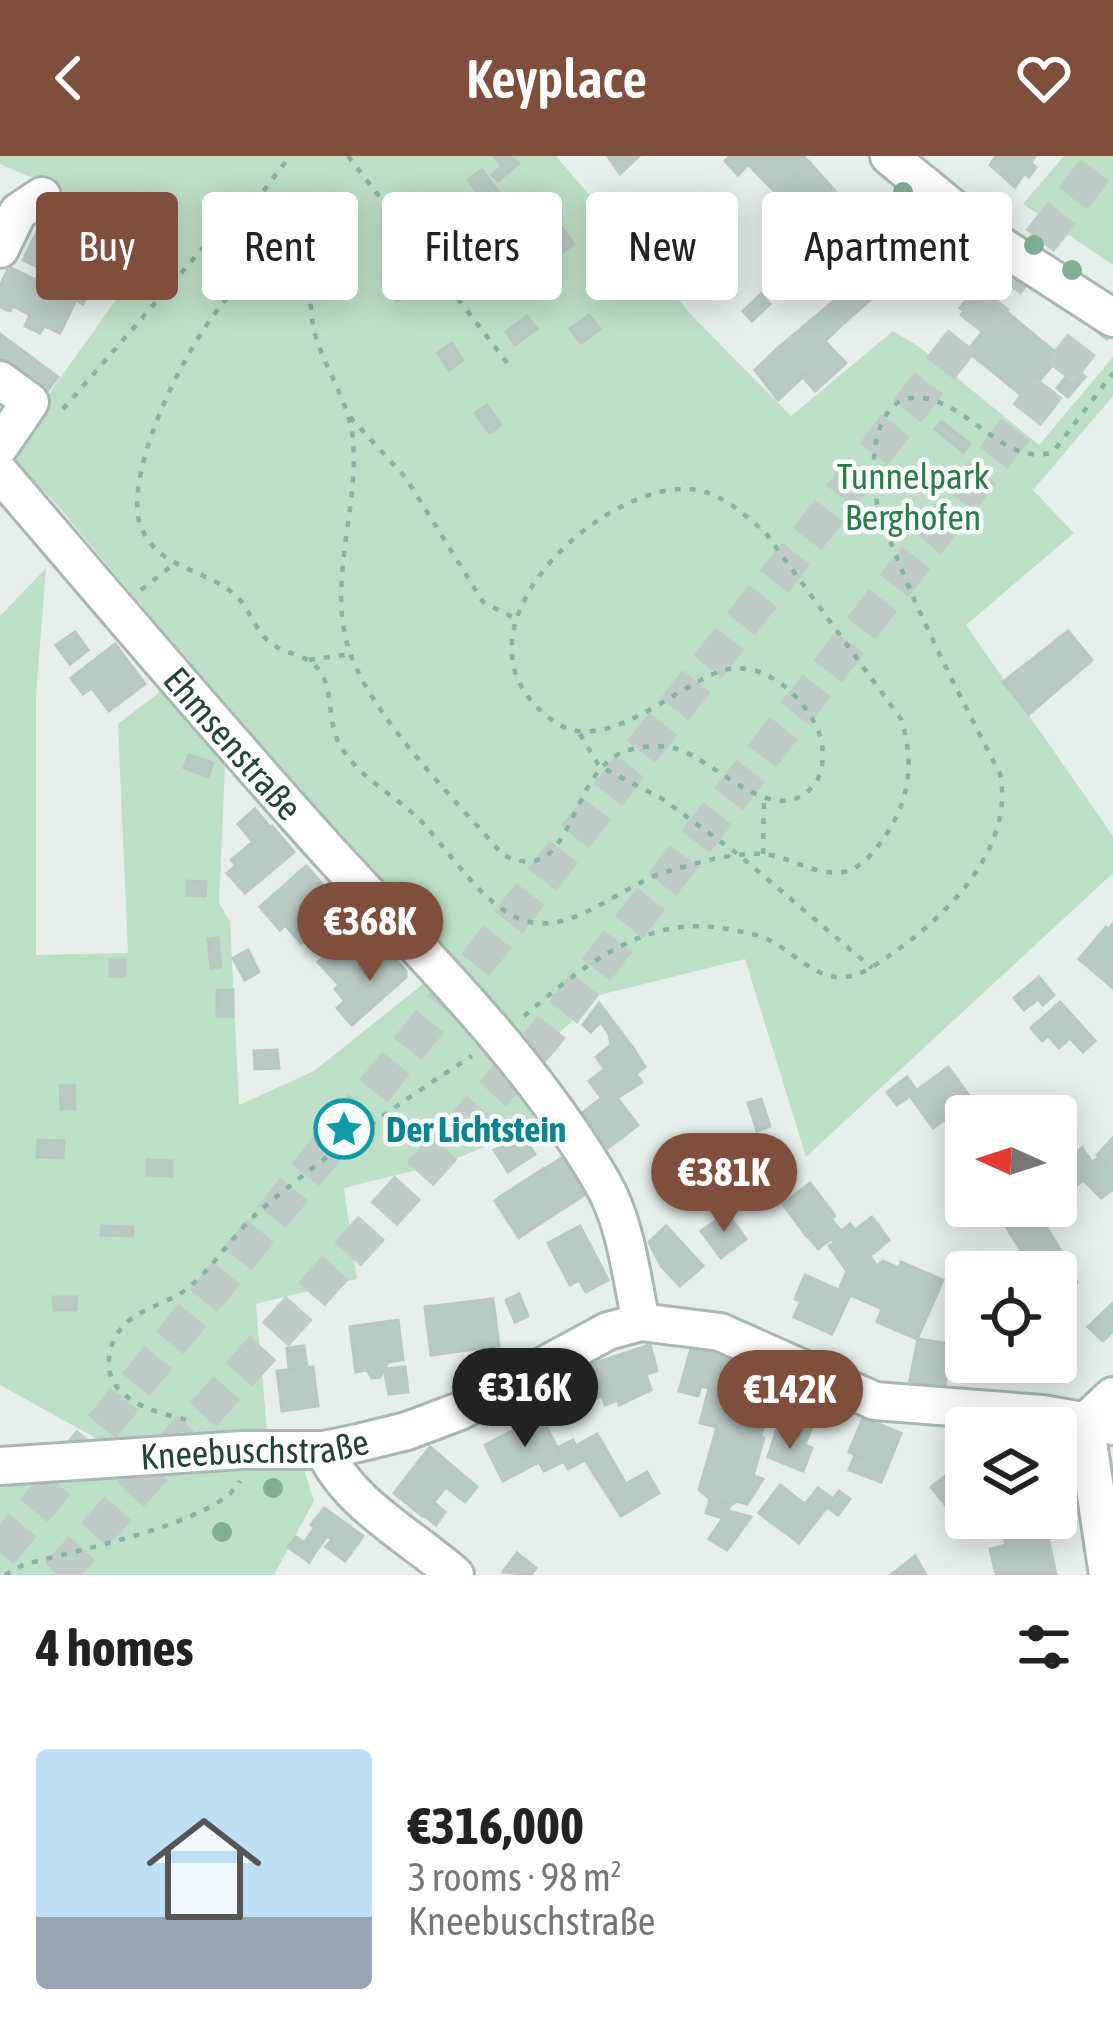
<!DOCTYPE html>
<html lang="en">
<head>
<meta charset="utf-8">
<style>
	:root { --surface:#fff; --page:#f2f2f2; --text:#222; --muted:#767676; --line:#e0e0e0; --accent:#804e3d }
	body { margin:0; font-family:"Asap Condensed",sans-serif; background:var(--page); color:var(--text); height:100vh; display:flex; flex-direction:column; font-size:45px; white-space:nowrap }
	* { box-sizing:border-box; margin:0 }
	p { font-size:39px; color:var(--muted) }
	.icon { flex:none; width:66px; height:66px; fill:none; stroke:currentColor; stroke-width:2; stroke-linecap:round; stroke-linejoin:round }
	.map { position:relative; height:1419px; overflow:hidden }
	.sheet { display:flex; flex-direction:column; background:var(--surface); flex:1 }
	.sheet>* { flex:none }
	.hud { position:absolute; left:36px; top:36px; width:1041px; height:108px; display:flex; gap:24px }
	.needle { width:78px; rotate:273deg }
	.tools { position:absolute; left:945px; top:939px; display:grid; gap:24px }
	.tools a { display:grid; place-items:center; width:132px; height:132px; border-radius:12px; background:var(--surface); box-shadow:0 6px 30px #0003; font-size:60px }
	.price { position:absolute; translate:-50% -102px; padding:0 27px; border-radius:42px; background:var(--accent); color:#fff; font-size:39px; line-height:78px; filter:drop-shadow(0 3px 6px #0008) }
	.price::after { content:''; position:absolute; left:50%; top:72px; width:36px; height:27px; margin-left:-18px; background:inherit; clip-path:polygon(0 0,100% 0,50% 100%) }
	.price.on { background:#222; color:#fff }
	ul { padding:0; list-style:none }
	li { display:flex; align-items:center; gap:36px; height:300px; padding:0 36px }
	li+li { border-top:3px solid var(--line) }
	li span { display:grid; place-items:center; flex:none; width:336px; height:240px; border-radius:12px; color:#555 }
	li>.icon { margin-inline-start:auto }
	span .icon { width:144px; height:144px; fill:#fffc; stroke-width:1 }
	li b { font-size:51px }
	h2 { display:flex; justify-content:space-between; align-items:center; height:144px; padding:0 36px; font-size:51px }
	.pill { padding:0 42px; border-radius:12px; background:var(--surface); box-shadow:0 6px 30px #0003; font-size:42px; line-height:108px }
	.pill.on { background:var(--accent); color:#fff }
	header { display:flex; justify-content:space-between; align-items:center; height:156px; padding:0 36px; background:var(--accent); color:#fff; font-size:54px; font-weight:600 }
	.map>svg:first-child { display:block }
	.green { fill:#bfe0c8 }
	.building { fill:#bbcac4; stroke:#b8c9c2; stroke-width:3 }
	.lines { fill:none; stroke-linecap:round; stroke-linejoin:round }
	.highway-tunnel { stroke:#bfccc8; stroke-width:36; stroke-dasharray:36 18; stroke-linecap:butt }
	.minor-casing { stroke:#a8b8b2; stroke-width:42 }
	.path { stroke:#86b3a5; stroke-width:4.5; stroke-dasharray:6 9; stroke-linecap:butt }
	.minor { stroke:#fff; stroke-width:36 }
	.tree { fill:#80af93 }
	.labels { text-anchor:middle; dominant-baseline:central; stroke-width:9; stroke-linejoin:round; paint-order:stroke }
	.park-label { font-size:36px; fill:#2d7a4b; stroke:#f7fbf9 }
	.street-label { font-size:36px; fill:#24423a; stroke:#f7fbf9 }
	.culture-label { font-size:36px; font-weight:bold; fill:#0d838f; stroke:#f7fbf9; text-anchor:start }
</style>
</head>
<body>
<header><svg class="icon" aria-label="back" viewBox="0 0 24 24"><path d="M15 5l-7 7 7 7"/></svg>Keyplace<svg class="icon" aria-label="heart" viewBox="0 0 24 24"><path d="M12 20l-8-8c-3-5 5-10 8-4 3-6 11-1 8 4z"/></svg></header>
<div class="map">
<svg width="1113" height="1419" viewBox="0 0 1113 1419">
	<rect width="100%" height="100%" fill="#e6efeb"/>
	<!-- green -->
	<g class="green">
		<path d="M0 0H556L696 164 791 260 893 175 918 190 1039 289 1113 201V240L1033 334 1074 377 966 469 1113 680V717L806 1001 745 803 599 839 526 909 51 342 5 299 163 78 0 8Z"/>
		<path d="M1064 0H1113V109L1023 48Z"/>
		<path d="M46 412 36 539V799L128 797 118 568 161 535 225 609 219 747 230 765 239 949 314 915 428 824 542 968 445 1007 344 1032 357 1123 256 1148 267 1275 243 1289 299 1298 314 1345 274 1419H0V1310L128 1300 0 1229V460Z"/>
	</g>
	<!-- building -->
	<g class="building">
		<path d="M493 0H508L519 7 498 25 492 19 502 10Z"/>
		<path d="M608 0H639L620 18Z"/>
		<path d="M730 0H756L738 19 725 5Z"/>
		<path d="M756 0H803L811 8 778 39 748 8Z"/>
		<path d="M996 0H1035L1031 7 1036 11 1029 21 1024 18 1015 31 990 9Z"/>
		<path d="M811 8 843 44 811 75 778 39Z"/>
		<path d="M482 14 502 41 488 51 468 24Z"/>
		<path d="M340 39 351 54 338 65 326 50Z"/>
		<path d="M555 62 574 88 559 98 540 72Z"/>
		<path d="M870 63 911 108 845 166 829 149 859 122 835 96Z"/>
		<path d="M42 66 65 76 69 69 87 77 68 111 93 123 91 130 83 148 76 144 60 177 44 170 40 177 25 170 30 159 13 150 10 155 0 151V130L9 111 36 124 42 113 23 104Z"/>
		<path d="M815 75 822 83 804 99 797 92Z"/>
		<path d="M533 82 559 118 544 129 540 124 533 130 522 115 533 107 521 91Z"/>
		<path d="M403 124 411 136 397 145 389 133Z"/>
		<path d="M976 131 988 141 971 161 960 152Z"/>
		<path d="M761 138 770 148 752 165 743 155Z"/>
		<path d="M829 149 845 166 825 185 833 194 803 221 777 193Z"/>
		<path d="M1002 152 1060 200 1025 242 967 195Z"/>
		<path d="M589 159 600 173 581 187 570 173Z"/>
		<path d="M527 160 537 173 515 189 506 176Z"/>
		<path d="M0 178 58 221 44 239 0 206Z"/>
		<path d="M452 187 463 204 449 214 438 197Z"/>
		<path d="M777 193 803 221 778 244 755 214Z"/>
		<path d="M833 194 846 207 815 235 803 221Z"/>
		<path d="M1074 211 1085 221 1068 241 1057 232Z"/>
		<path d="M487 249 501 269 490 277 475 257Z"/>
		<path d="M942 266 970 288 963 296 935 273Z"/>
		<path d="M1068 475 1092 504 1029 558 1003 526Z"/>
		<path d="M75 476 88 494 70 508 56 489Z"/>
		<path d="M115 488 145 528 109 555 92 532 83 538 71 522Z"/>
		<path d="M189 599 213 607 208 621 184 612Z"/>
		<path d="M255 653 270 671 253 686 238 668Z"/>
		<path d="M272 670 294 696 245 737 227 717 236 709 231 704Z"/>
		<path d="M306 710 342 750 301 787 285 769 280 774 260 751Z"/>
		<path d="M187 725 206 726 205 740 187 739Z"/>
		<path d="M1113 768V832L1079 803 1106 771 1109 773Z"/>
		<path d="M360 769 380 792 339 829 318 806Z"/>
		<path d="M218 782 221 811 211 812 208 783Z"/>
		<path d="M383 789 406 815V821L352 869 337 852 345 845 335 833Z"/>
		<path d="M248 794 259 816 245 824 233 802Z"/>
		<rect x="110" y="804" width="15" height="16"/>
		<path d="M1039 821 1054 839 1043 849 1038 843 1024 854 1014 842Z"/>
		<rect x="217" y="834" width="16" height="26"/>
		<path d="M1060 846 1095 885 1083 896 1070 882 1059 892 1048 880 1042 885 1031 872Z"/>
		<path d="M599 847 633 892 605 913 596 901 611 889 609 878 601 866 591 876 583 869Z"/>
		<path d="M633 892 645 911 636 918 632 913 598 937 589 925Z"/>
		<path d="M277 894 279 912 255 913 254 895Z"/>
		<path d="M948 911 972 944 933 972 910 940Z"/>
		<path d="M632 913 642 926 617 942 638 969 608 992 582 957 602 942 598 937Z"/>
		<path d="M907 921 917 935 897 949 887 936Z"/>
		<path d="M74 929 75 953H61L60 930Z"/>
		<path d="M761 943 770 970 757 975 748 947Z"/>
		<path d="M524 981 535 998 508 1016 494 994Z"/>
		<path d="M1113 982V1018L1097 999Z"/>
		<path d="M38 984 64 985 63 1002 37 1001Z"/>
		<path d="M1082 992 1092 1006 1100 1001 1113 1018V1033L1101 1042 1065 1005Z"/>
		<path d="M571 996 595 1032 567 1050 543 1014Z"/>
		<path d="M147 1004 172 1005V1020L147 1019Z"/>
		<path d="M1065 1005 1086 1023 1070 1033 1056 1013Z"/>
		<path d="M543 1013 567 1050 524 1078 500 1041Z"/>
		<path d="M810 1027 835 1060 807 1081 783 1048Z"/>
		<path d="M500 1041 524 1078 519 1082 495 1045Z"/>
		<path d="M1033 1050 1070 1109 1056 1118 1035 1116 1003 1066Z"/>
		<path d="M727 1057 746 1083 721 1102 701 1075Z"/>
		<path d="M872 1061 889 1084 873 1097 855 1074Z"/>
		<path d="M831 1063 841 1075 818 1093 808 1080Z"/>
		<path d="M850 1068 873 1097 869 1099 877 1110 883 1105 899 1112 901 1106 943 1124 917 1183 877 1166 882 1153 839 1134 847 1115 829 1090 834 1087 832 1083Z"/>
		<path d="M102 1070 133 1071V1080L101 1079Z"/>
		<path d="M580 1070 602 1112 570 1129 548 1087Z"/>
		<path d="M666 1070 703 1110 680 1130 661 1110 649 1086Z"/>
		<path d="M1067 1111 1077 1126 1056 1139V1118Z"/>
		<path d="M602 1112 608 1124 586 1136 579 1124Z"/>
		<path d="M805 1119 850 1139 832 1178 794 1161 801 1145 795 1143Z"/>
		<path d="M519 1138 528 1160 515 1166 506 1144Z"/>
		<path d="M53 1141H77L76 1154H54Z"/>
		<path d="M493 1143 499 1190 431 1199 425 1151Z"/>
		<path d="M1113 1147V1175L1103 1185 1088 1171Z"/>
		<path d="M398 1164 403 1204 388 1206 380 1221 372 1222 367 1214 356 1216 350 1171Z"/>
		<path d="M918 1183 951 1188 945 1233 909 1228Z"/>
		<path d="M650 1189 657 1215 646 1218 651 1234 619 1249 618 1244 605 1249 592 1208Z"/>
		<path d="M692 1189 755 1207 744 1241 701 1230 698 1240 679 1235Z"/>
		<path d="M304 1190 307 1211 289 1213 287 1192Z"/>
		<path d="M592 1208 601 1240 561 1260 547 1232Z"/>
		<path d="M313 1211 318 1250 282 1255 277 1215Z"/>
		<path d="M405 1211 408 1236 389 1238 384 1213Z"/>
		<path d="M709 1232 727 1236 723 1249 706 1244Z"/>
		<path d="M794 1233 823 1245 805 1288 776 1276Z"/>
		<path d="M727 1236 774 1247 760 1280 764 1282 753 1320 763 1323 747 1348 736 1345 731 1349 710 1343 699 1334Z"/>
		<path d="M706 1244 723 1249 717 1271 700 1267Z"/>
		<path d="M541 1260 564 1305 544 1315 539 1306 503 1325 485 1289Z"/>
		<path d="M863 1262 901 1277 887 1312 849 1296Z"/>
		<path d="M776 1276 812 1292 803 1315 768 1301Z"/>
		<path d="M597 1278 626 1328 647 1316 659 1337 621 1360 576 1290Z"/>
		<path d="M573 1284 583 1305 568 1313 557 1292Z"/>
		<path d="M430 1291 477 1331 465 1346 446 1331 422 1360 394 1337Z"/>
		<path d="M855 1299 887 1312 881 1326 849 1314Z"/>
		<path d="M954 1313 966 1329V1354L956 1362 931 1331Z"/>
		<path d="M780 1329 820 1360 799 1387 759 1357Z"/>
		<path d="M818 1332 833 1343 820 1360 805 1348Z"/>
		<path d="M839 1335 850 1343 838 1359 827 1351Z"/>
		<path d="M710 1343 730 1349 728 1355 751 1361 727 1394 709 1383 723 1362 706 1357Z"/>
		<path d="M434 1346 445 1356 436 1369 423 1359Z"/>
		<path d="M324 1352 363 1380 345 1405 326 1391 332 1383 311 1369Z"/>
		<path d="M999 1362H1044L1056 1419H996L990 1393 1006 1389Z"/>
		<path d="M315 1371 327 1380 316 1395 304 1387Z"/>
		<path d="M296 1381 316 1395 309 1406 288 1391Z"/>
		<path d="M517 1397 536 1412 531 1419 503 1416Z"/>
		<path d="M915 1400 926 1419H891Z"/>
	</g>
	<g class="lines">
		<!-- highway-tunnel -->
		<g class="highway-tunnel">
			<path d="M0 1397 468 818 1106 0"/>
			<path d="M58 1419 543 882 1113 148"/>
		</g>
		<defs>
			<g id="minor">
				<path d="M889 0 989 82 1113 162"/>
				<path d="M0 93 18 56 42 40"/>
				<path d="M0 224 30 246 0 290"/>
				<path id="s1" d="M0 317C109 444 217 572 329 696 424 800 530 902 602 1026 626 1067 631 1119 641 1166"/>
				<path d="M324 1294C349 1349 411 1380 455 1419"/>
				<path id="s2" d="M0 1310 242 1294H324L358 1287 407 1275 460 1255 608 1175 641 1166 720 1176 875 1245 1042 1258 1113 1270"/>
				<path d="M1108 1419 1085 1266 1113 1240"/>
			</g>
		</defs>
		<!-- minor casing -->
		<use href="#minor" class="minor-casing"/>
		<!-- path -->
		<g class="path">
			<path d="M348 0 512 213"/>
			<path d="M240 66 285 113"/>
			<path d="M285 113C317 135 307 140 314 174 323 212 350 245 353 285 359 353 327 427 349 494 372 562 455 643 502 698 574 736 566 620 623 596 638 590 661 588 677 593 715 604 776 676 814 629 824 617 825 592 819 577 805 541 763 501 721 515 676 530 604 601 555 566 425 476 621 308 705 336 728 343 747 361 765 376L901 563C916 610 909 650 878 690 870 701 857 714 843 716 815 720 791 701 764 698 731 696 697 707 666 716 614 732 562 791 508 757 473 735 449 695 421 665 393 637 354 620 337 583 328 561 333 533 319 514 308 498 286 499 272 488 254 475 250 451 234 438 202 411 159 414 141 371 119 316 198 161 242 128 255 118 269 115 285 113Z"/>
			<path d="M63 253 222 70 240 66 290 0"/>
			<path d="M350 261 406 322 483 446 514 462"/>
			<path d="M141 434 174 408"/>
			<path d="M309 504 351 498"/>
			<path d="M580 578 599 610 661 642 739 699 872 812"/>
			<path d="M763 698 764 641"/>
			<path d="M524 860C582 811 646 757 727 773 742 776 758 778 771 785 794 797 817 824 844 821 862 820 878 807 893 797 948 759 1015 691 1000 618 964 547 926 476 897 402 890 383 879 363 876 342 872 317 872 283 885 261 893 246 906 240 923 242 970 248 1006 312 1053 296L1113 217"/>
			<path d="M328 956 358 980"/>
			<path d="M186 1264C151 1255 97 1241 111 1192 123 1152 162 1153 188 1132 216 1109 235 1075 264 1051 329 997 400 946 472 900"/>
			<path d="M5 1419 23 1409C71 1395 220 1367 240 1325"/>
		</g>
		<!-- minor -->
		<use href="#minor" class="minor"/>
	</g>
	<!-- trees -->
	<g class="tree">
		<circle cx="903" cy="36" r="10"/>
		<circle cx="950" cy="75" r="10"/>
		<circle cx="1034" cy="89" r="10"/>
		<circle cx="1072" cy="114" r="10"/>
		<circle cx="273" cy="1332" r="10"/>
		<circle cx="222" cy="1376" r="10"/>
	</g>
	<!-- icons -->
	<defs>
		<symbol id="sight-ring" viewBox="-11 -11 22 22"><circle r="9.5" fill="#f7fbf9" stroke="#0f9aa8" stroke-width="1.5"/><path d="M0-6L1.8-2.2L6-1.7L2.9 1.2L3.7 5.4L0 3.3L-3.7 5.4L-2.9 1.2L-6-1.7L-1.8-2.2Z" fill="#0f9aa8"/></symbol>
	</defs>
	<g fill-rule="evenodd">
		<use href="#sight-ring" x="311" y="940" width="66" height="66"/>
	</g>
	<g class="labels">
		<!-- park labels -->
		<g class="park-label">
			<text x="913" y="320">Tunnelpark<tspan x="913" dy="41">Berghofen</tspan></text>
		</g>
		<!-- street labels -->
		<g class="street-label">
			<text stroke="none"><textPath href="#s1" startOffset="357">Ehmsenstraße</textPath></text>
			<text stroke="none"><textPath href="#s2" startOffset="255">Kneebuschstraße</textPath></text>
		</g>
		<!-- culture labels -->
		<g class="culture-label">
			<text x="386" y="973">Der Lichtstein</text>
		</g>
	</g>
</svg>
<div class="tools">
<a><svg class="needle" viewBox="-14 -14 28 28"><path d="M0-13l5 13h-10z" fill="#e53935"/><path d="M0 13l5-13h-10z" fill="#767676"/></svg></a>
<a><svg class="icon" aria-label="locate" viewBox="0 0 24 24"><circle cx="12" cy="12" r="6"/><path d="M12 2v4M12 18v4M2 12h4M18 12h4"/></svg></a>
<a><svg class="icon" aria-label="layers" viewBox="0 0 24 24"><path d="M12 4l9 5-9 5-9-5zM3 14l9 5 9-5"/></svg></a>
</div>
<b class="price" style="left:370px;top:828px">€368K</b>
<b class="price" style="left:724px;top:1079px">€381K</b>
<b class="price on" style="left:525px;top:1294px">€316K</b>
<b class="price" style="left:790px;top:1296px">€142K</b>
<div class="hud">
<a class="pill on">Buy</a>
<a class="pill">Rent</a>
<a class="pill">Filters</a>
<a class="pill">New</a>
<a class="pill">Apartment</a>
</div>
</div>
<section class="sheet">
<h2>4 homes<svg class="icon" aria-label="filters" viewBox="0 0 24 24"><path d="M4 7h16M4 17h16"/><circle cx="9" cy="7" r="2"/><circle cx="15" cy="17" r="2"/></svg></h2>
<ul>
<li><span style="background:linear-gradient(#bfe0f5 70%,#9aa5b1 0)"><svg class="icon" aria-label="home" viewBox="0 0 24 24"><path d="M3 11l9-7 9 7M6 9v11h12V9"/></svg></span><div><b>€316,000</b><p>3 rooms · 98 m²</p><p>Kneebuschstraße</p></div></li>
</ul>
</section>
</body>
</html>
